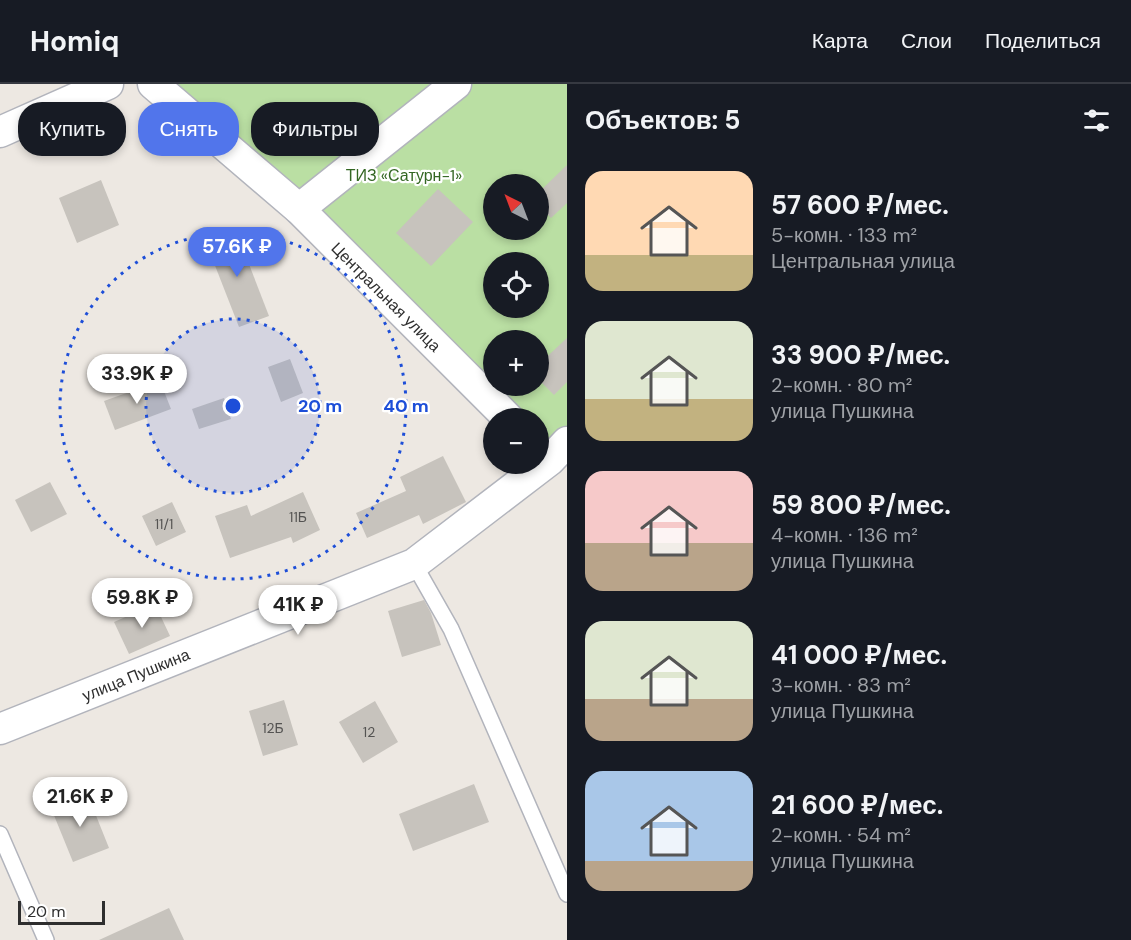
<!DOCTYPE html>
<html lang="ru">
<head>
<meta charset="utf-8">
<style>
	:root { --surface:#171b24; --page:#20242c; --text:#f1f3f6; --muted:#9ea1a6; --line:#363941; --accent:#5175eb }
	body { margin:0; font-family:"DM Sans",sans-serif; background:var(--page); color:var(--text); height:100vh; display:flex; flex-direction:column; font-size:22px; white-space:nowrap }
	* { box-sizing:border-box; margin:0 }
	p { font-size:20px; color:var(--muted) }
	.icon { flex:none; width:33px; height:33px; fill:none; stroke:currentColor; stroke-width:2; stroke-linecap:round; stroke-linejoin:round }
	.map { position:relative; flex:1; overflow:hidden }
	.panel { display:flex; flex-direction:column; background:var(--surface); width:564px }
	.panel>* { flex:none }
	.hud { position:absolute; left:18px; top:18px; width:459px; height:54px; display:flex; gap:12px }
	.needle { width:39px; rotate:318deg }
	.tools { position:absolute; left:483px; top:90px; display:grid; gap:12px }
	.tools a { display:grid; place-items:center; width:66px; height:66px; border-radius:50%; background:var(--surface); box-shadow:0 3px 9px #0003; font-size:30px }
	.scale { position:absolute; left:18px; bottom:15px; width:87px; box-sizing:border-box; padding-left:6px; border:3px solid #2e2e2e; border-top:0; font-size:16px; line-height:21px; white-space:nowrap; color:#2e2e2e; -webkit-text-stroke:4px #fff; paint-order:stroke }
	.price { position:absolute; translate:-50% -51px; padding:0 14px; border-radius:21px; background:#fff; color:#222; font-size:20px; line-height:39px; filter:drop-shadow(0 2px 3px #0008) }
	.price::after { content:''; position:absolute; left:50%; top:36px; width:18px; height:14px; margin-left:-9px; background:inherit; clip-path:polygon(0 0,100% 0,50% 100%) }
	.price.active { background:var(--accent); color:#fff }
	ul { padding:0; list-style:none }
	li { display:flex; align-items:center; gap:18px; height:150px; padding:0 18px }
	li span { display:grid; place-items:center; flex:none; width:168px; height:120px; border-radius:18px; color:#555 }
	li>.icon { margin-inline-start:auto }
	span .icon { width:72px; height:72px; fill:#fffc; stroke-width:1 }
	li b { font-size:26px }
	h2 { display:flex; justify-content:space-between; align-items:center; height:72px; padding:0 18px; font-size:26px }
	.pill { padding:0 21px; border-radius:24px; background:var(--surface); box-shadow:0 3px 9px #0003; font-size:21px; line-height:54px }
	.pill.active { background:var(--accent); color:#fff }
	header { display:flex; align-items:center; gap:36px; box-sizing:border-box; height:84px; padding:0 30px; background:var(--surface); border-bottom:2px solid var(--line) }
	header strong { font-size:28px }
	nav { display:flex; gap:33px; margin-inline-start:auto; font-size:21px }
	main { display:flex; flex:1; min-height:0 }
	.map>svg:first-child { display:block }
	.green { fill:#badfa3; fill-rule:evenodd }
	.building { fill:#c7c3bd }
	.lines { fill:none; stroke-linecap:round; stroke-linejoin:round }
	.service-casing { stroke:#b2b4bc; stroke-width:18 }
	.minor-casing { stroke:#b2b4bc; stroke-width:33 }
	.service { stroke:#fff; stroke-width:15 }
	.minor { stroke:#fff; stroke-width:30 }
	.ring { fill:none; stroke:#1d4ed8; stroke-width:3; stroke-dasharray:3 6 }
	.labels { text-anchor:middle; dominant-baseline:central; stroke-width:4.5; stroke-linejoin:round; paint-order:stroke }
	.number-label { font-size:14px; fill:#545352 }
	.park-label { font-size:16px; fill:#362; stroke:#fff }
	.street-label { font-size:16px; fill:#2e2e2e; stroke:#fff }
	.centre { fill:#1d4ed8; stroke:#fff; stroke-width:3 }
	.ring-label { font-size:18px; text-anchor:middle; font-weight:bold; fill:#1d4ed8; stroke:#fff; stroke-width:4.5; stroke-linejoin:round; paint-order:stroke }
</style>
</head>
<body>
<header>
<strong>Homiq</strong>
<nav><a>Карта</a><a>Слои</a><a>Поделиться</a></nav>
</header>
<main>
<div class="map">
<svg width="567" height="856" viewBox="0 0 567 856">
	<rect width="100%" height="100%" fill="#ede8e2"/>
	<!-- green -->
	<path class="green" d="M176 0H567V376L539 348 538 334H525L357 171ZM494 100H538V146H494ZM494 178H538V224H494ZM494 256H538V302H494Z"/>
	<!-- building -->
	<g class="building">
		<path d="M567 81V119L551 134 538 120V109Z"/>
		<path d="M101 96 119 141 77 159 59 114Z"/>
		<path d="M438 105 473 138 431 182 396 149Z"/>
		<path d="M235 144 269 232 239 243 205 156Z"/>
		<path d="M567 254V298L554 311 538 295V281Z"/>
		<path d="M290 275 303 309 281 318 268 283Z"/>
		<path d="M160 297 171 325 115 346 104 317Z"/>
		<path d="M224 314 231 335 199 345 192 325Z"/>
		<path d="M443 372 466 418 423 440 419 431 367 454 356 429 406 407 400 393Z"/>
		<path d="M50 398 67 430 31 448 15 416Z"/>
		<path d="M303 408 320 446 293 459 291 453 230 474 215 432 247 421 251 432Z"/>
		<path d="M172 418 186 448 156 462 142 432Z"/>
		<path d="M424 516 431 529 441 561 402 573 388 527Z"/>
		<path d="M155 520 170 552 129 570 114 538Z"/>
		<path d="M284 616 298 661 263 672 249 627Z"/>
		<path d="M375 617 398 658 363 679 339 638Z"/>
		<path d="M474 700 489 738 413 767 399 730Z"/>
		<path d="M87 709 109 764 73 778 51 724Z"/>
		<path d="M169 824 184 856H99Z"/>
	</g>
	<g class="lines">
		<defs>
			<g id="service">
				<path d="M414 480 451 545 567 810"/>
				<path d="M0 750 46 856"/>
			</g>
			<g id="minor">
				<path d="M153 0 299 125 508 334"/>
				<path d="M0 48 108 0"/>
				<path d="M299 125 456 0"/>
				<path d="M0 645 414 480 550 376 567 358"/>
			</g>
		</defs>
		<!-- service casing -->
		<use href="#service" class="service-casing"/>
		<!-- minor casing -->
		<use href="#minor" class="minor-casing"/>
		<!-- service -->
		<use href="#service" class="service"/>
		<!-- minor -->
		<use href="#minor" class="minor"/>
	</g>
	<!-- distance rings -->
	<circle cx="233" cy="322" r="87" fill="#1d4ed8" fill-opacity=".12"/>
	<g class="ring">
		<circle cx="233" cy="322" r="87"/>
		<circle cx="233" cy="322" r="173"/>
	</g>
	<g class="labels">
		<!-- number labels -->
		<g class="number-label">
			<text x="298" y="433">11Б</text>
			<text x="164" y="440">11/1</text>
			<text x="273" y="644">12Б</text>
			<text x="369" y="648">12</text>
		</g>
		<!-- park labels -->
		<g class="park-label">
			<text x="404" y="91">ТИЗ «Сатурн-1»</text>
		</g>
		<!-- street labels -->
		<g class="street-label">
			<text transform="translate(386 213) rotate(45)">Центральная улица</text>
			<text transform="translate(136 591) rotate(-22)">улица Пушкина</text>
		</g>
	</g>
	<circle cx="233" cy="322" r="9" class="centre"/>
	<g class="ring-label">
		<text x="320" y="328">20 m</text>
		<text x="406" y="328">40 m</text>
	</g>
</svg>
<div class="tools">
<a><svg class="needle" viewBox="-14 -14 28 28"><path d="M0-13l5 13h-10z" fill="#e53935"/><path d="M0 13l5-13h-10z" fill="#9ea1a6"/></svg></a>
<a><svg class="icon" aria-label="locate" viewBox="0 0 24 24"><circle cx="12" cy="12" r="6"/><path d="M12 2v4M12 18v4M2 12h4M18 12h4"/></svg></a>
<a>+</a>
<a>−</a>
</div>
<div class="scale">20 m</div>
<b class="price active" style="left:237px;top:194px">57.6K ₽</b>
<b class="price" style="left:137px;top:321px">33.9K ₽</b>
<b class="price" style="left:142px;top:545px">59.8K ₽</b>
<b class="price" style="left:298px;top:552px">41K ₽</b>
<b class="price" style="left:80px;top:744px">21.6K ₽</b>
<div class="hud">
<a class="pill">Купить</a>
<a class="pill active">Снять</a>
<a class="pill">Фильтры</a>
</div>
</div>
<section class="panel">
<h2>Объектов: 5<svg class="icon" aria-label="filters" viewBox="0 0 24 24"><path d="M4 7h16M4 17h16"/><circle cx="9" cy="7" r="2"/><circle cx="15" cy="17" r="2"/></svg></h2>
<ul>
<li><span style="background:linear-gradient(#ffd9b3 70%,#c2b280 0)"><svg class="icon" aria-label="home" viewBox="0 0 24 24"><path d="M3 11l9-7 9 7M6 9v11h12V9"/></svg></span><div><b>57 600 ₽/мес.</b><p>5-комн. · 133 m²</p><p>Центральная улица</p></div></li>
<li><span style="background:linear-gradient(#dfe7d0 65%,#c2b280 0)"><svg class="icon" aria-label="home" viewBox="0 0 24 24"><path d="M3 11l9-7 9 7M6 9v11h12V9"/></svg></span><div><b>33 900 ₽/мес.</b><p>2-комн. · 80 m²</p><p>улица Пушкина</p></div></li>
<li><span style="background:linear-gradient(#f6c9c9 60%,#b9a48a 0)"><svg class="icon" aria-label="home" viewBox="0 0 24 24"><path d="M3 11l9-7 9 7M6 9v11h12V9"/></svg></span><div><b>59 800 ₽/мес.</b><p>4-комн. · 136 m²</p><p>улица Пушкина</p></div></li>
<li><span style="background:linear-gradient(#dfe7d0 65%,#b9a48a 0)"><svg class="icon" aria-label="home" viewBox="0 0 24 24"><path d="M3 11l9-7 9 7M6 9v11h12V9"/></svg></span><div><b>41 000 ₽/мес.</b><p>3-комн. · 83 m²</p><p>улица Пушкина</p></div></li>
<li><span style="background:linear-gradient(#a9c7e8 75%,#b9a48a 0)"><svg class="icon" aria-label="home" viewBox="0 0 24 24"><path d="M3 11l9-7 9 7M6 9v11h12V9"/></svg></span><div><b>21 600 ₽/мес.</b><p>2-комн. · 54 m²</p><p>улица Пушкина</p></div></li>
</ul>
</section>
</main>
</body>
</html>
